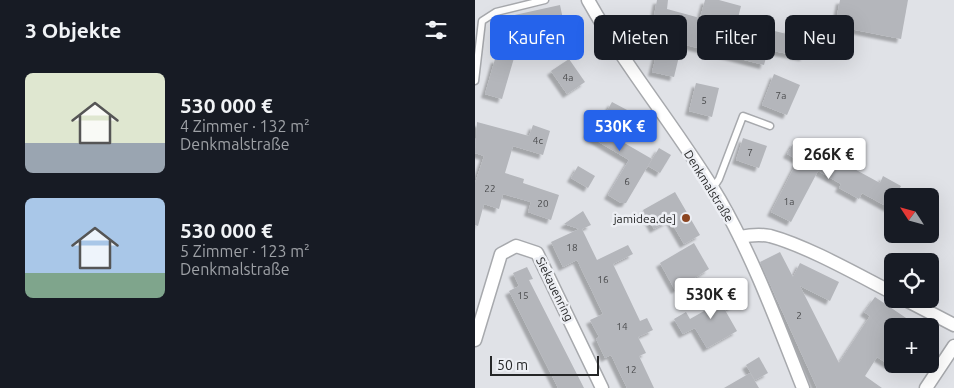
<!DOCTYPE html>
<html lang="de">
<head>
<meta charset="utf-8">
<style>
	:root { --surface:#171b24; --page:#242831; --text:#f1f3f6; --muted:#9ea1a6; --accent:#2563eb }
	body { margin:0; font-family:Ubuntu,sans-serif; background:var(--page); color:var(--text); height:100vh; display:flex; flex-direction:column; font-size:19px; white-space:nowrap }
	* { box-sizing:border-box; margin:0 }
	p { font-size:16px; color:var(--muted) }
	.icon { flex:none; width:28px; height:28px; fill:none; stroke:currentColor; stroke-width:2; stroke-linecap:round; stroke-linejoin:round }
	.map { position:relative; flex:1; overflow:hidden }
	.details { display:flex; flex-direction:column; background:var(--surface); width:475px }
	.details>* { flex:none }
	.guide { position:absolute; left:15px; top:15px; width:389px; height:45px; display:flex; gap:10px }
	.needle { width:32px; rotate:306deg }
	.buttons { position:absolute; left:409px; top:188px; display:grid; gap:10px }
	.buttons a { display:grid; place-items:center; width:55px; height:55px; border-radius:8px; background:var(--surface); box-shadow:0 5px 20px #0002; font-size:25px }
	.scale { position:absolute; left:15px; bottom:12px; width:109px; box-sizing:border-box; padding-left:5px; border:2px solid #252627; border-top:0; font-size:14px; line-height:18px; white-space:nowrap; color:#252627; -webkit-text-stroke:4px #edeff4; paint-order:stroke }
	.price { position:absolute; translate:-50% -42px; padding:0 11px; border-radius:5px; background:#fff; color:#222; font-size:16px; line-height:32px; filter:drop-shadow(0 1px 2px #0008) }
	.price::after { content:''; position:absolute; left:50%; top:30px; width:15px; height:11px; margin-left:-8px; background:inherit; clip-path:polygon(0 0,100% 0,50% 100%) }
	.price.on { background:var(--accent); color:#fff }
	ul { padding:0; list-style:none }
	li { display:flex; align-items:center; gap:15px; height:125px; padding:0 25px }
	li span { display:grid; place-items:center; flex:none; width:140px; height:100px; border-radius:8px; color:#555 }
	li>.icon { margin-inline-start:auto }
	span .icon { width:60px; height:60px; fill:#fffc; stroke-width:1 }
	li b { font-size:21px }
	h2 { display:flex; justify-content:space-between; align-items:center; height:60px; padding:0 25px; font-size:21px }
	.chip { padding:0 18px; border-radius:8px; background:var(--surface); box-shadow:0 5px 20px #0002; font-size:18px; line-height:45px }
	.chip.on { background:var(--accent); color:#fff }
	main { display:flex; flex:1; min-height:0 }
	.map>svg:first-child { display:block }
	.building { fill:#b4b6bb; filter:url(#shadow) }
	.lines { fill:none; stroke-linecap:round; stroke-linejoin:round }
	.lane-casing { stroke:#a7a9ad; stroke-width:9 }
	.street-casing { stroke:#a7a9ad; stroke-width:15 }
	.lane { stroke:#fff; stroke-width:6 }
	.street { stroke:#fff; stroke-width:12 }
	.poi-dot { fill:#8c4521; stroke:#edeff4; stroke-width:2 }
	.labels { text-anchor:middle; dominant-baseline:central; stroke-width:5; stroke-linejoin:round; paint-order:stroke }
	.number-label { font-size:10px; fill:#494a4c }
	.street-label { font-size:12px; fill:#252627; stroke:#edeff4 }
	.poi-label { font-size:12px; fill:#252627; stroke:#edeff4; text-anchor:end }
</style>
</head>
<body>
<main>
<section class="details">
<h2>3 Objekte<svg class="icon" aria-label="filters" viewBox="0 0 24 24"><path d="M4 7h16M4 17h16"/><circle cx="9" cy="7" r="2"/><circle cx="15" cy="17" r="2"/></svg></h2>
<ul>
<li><span style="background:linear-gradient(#dfe7d0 70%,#9aa5b1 0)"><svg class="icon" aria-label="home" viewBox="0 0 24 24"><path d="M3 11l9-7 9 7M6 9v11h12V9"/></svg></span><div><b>530 000 €</b><p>4 Zimmer · 132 m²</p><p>Denkmalstraße</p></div></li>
<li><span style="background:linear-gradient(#a9c7e8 75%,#7fa58c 0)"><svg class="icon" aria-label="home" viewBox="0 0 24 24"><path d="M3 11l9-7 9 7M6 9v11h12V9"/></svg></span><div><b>530 000 €</b><p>5 Zimmer · 123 m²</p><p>Denkmalstraße</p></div></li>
</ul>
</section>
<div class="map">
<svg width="479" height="388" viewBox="0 0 479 388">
	<defs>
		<filter id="shadow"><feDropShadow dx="-4" dy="4" stdDeviation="1" flood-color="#0004"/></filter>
	</defs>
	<rect width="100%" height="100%" fill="#e0e2e7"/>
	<!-- building -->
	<g class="building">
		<path d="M182 0H193L192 9 225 18 230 0H244L266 6 262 22 312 34 313 29 334 33 329 57 293 50 289 65 207 44 199 77 177 72 190 19 179 16Z"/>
		<path d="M365 0H433L426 39 360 26Z"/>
		<path d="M85 5 92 38 73 43 69 28 39 35 35 16Z"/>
		<path d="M39 58 27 99 10 94 20 59Z"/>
		<path d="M94 59 110 82 92 94 76 71Z"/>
		<path d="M299 74 325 85 312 115 287 105Z"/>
		<path d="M221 83 244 88 237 117 214 111Z"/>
		<path d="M137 102 154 111 139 137 177 159 151 203H146L133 195 154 160 112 135 123 115 128 118Z"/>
		<path d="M2 122 54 136 58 125 75 131 68 155 38 146 30 173 49 179 48 183 84 195 76 220 53 212 56 202 28 194 24 209 9 204 3 226 0 225V183L9 156 0 153Z"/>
		<path d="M268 138 292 146 284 168 261 160Z"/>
		<path d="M355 139 368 146 361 159 405 183 408 176 426 186 421 196H418V210L387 193 384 199 364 188 366 184 343 171 316 222 296 212 323 160 312 154 319 142 345 156Z"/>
		<path d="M184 148 196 155 185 173 173 166Z"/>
		<path d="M103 166 120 176 113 188 96 178Z"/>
		<path d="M200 192 225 235 209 244 195 220 179 229 168 210Z"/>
		<path d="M108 211 116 225 107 229 122 260 153 245 158 254 138 264 165 321 172 318 178 330 163 337 171 353 164 356 179 388H152L136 355 130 358 121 339 124 337 115 320 128 314 102 260 88 267 76 242 104 229 89 224Z"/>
		<path d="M219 243 234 269 200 290 185 263Z"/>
		<path d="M305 252 318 277 325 263 364 282 355 301 325 286 364 363 395 316 389 312 400 297 443 326H418V367L402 357 390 376 407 388H342L285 262Z"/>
		<path d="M52 267 58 279 54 280 109 388H83L34 291 44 286 38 273Z"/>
		<path d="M253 287 263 303 250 310 262 331 232 348 220 328 208 334 199 319 211 312 215 319 245 302 240 294Z"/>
		<path d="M284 357 293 373 280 380 271 365Z"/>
		<path d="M275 373 284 388H249Z"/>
	</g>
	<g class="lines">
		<defs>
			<g id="lane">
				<path d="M0 81 7 21 21 12 70 0"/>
				<path d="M238 188 244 179 268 116 295 126"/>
			</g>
			<g id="street">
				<path d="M113 0C152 70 204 131 245 200 279 259 303 325 328 388"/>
				<path d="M265 237C275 235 285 234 295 236 332 246 383 275 418 293"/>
				<path d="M429 299 479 325"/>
				<path d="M0 340 26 254 41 246 62 253 127 388"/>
				<path d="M451 388 479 346"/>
			</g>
		</defs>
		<!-- lane casing -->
		<use href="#lane" class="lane-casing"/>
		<!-- street casing -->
		<use href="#street" class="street-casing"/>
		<!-- lane -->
		<use href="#lane" class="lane"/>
		<!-- street -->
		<use href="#street" class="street"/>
	</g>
	<!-- markers -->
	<circle class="poi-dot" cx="211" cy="218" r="5"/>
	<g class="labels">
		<!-- number labels -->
		<g class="number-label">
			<text x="93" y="77">4a</text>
			<text x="306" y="95">7a</text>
			<text x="229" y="100">5</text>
			<text x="63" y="140">4c</text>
			<text x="275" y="152">7</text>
			<text x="152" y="181">6</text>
			<text x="15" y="188">22</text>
			<text x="314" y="201">1a</text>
			<text x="68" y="203">20</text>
			<text x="97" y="247">18</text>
			<text x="128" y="279">16</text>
			<text x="48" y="295">15</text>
			<text x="324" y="315">2</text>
			<text x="147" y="326">14</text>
			<text x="156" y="369">12</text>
		</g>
		<!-- street labels -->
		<g class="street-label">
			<text transform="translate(234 186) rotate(58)">Denkmalstraße</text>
			<text transform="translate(80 289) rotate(64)">Siekauenring</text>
		</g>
		<!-- poi labels -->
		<g class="poi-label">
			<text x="201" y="218">jamidea.de]</text>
		</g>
	</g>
</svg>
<div class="buttons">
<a><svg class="needle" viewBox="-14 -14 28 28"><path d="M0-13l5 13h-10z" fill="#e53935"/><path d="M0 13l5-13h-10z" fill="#9ea1a6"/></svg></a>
<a><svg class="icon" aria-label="locate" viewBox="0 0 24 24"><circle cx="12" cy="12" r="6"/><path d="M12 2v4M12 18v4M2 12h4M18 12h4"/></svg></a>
<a>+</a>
</div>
<div class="scale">50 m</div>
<b class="price on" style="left:145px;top:152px">530K €</b>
<b class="price" style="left:354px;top:180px">266K €</b>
<b class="price" style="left:236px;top:320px">530K €</b>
<div class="guide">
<a class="chip on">Kaufen</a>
<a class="chip">Mieten</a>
<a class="chip">Filter</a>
<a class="chip">Neu</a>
</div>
</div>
</main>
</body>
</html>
